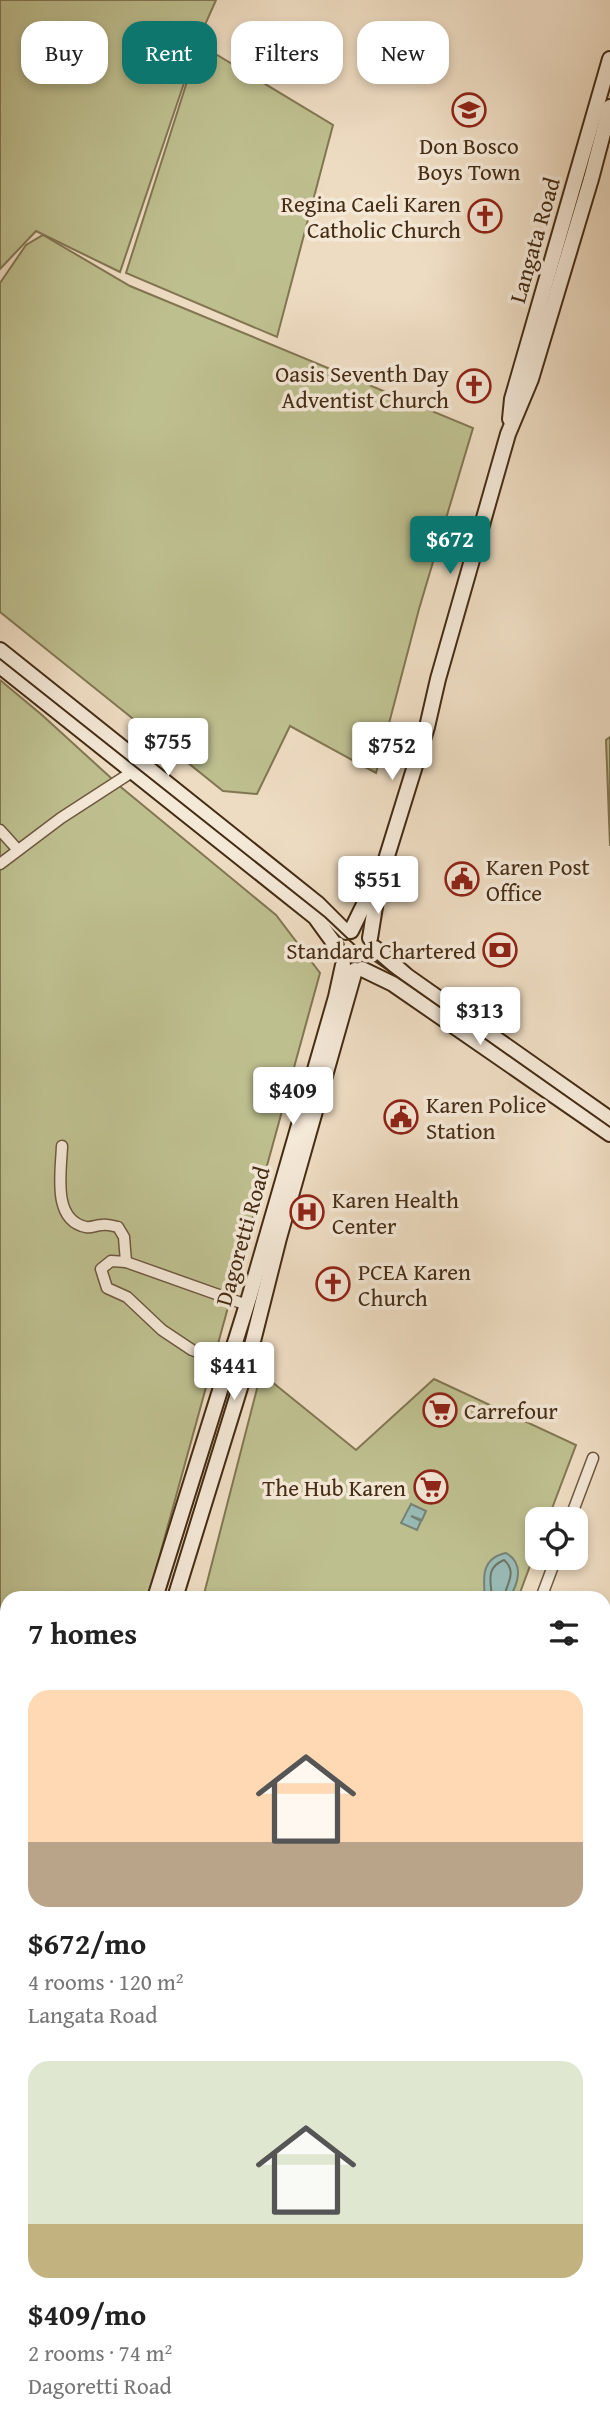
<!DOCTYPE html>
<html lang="en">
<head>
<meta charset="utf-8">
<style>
	:root { --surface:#fff; --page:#f2f2f2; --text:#222; --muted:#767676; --accent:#0f766e }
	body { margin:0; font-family:"Gentium Book Plus",serif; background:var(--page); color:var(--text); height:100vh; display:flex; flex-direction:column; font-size:26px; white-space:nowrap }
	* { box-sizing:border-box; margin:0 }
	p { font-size:23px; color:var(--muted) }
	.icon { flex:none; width:38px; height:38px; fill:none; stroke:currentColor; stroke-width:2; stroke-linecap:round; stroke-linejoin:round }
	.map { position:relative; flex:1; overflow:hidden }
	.drawer { position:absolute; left:0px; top:1591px; width:611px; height:842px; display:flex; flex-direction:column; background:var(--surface); border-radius:21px 21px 0 0; box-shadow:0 4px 10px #0003 }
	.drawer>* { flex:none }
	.top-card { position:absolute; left:21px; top:21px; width:569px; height:63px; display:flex; gap:14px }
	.buttons { position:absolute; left:525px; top:1507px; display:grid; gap:14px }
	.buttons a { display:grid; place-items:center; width:63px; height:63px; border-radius:14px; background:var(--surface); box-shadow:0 4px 10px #0003; font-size:35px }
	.price { position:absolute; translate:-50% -60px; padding:0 16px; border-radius:7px; background:#fff; color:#222; font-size:23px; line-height:46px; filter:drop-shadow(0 2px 4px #0008) }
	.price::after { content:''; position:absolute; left:50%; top:42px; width:21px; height:16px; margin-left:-10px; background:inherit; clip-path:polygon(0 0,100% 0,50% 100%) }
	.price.selected { background:var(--accent); color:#fff }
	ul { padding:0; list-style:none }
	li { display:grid; align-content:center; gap:14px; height:371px; padding:0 28px }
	li span { display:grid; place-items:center; height:217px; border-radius:21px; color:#555 }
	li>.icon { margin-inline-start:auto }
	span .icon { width:126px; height:126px; fill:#fffc; stroke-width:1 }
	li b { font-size:30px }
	h2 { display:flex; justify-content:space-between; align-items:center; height:84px; padding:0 28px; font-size:30px }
	.pill { padding:0 24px; border-radius:21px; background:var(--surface); box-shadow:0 4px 10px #0003; font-size:24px; line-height:63px }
	.pill.selected { background:var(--accent); color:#fff }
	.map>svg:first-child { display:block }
	.green { fill:#bebf8f; stroke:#827652; stroke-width:2 }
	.water { fill:#99bbb6; stroke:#778275; stroke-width:2 }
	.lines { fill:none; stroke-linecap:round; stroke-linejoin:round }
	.shore { stroke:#6f7465; stroke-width:2 }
	.minor-casing { stroke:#6f5840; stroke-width:13 }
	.secondary-casing { stroke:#452c14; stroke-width:18 }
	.minor { stroke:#f4e8d7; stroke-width:10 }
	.secondary { stroke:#f4e8d7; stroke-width:14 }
	.tram { stroke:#452c14; stroke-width:2 }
	.labels { text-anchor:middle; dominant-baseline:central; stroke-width:7; stroke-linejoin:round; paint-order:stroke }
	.poi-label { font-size:23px; fill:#452c14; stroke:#f4e8d7; text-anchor:start }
	.street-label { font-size:23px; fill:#452c14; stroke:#f4e8d7 }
</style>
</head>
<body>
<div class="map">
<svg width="610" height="2432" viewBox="0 0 610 2432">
	<rect width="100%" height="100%" fill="#eedcc2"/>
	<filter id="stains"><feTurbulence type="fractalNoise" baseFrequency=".00286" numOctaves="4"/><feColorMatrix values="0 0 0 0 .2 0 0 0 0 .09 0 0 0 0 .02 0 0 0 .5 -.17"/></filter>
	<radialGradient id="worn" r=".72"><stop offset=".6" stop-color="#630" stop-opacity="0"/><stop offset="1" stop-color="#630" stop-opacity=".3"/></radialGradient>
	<!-- green -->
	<g class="green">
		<path d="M0 0H216L200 36 120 272 36 231 0 269Z"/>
		<path d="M199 44 333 125 277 337 126 273Z"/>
		<path d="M43 235 130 286 473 428 419 609 376 773 290 726 257 794 223 791 0 612V283L26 245Z"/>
		<path d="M0 680 42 715 122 788 276 915 320 973 148 1598H7V2070L0 2093Z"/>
		<path d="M610 737V846L606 740Z"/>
		<path d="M261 1373 356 1450 434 1379 576 1445 548 1519H537V1547L518 1598H203Z"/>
		<path d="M0 2331H7V2361L0 2367Z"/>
	</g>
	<!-- water -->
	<g class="water">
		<path d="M411 1504 426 1511 422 1520 411 1516 421 1521 417 1530 401 1523Z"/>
		<path d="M506 1553C524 1563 519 1583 509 1598H485C483 1578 481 1558 506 1553Z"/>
	</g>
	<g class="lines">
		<!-- shore -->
		<path class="shore" d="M492 1598C491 1581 485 1568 504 1560 518 1572 506 1584 504 1598"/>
		<defs>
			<g id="minor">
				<path d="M0 830 18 850"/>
				<path d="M0 864 61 818 132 772"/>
				<path d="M62 1146C61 1173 52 1220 86 1227 92 1228 96 1225 102 1225 107 1224 113 1226 118 1227L124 1237 126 1262"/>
				<path d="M228 1363 192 1350 162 1330 127 1297 107 1288 101 1269 111 1261 126 1262 247 1305"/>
				<path d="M570 1519 593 1458"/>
				<path d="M541 1598 556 1558"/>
				<path d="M604 2088 610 2089"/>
				<path d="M0 2320 7 2322"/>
				<path d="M319 2426 340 2432"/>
			</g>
			<g id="secondary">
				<path d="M510 419 512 399 610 59"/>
				<path d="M0 650 318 904 346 932"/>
				<path d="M0 666 315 917 336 946"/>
				<path d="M351 931 371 890 378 883"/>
				<path d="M370 938 379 882 427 727 438 679 508 434 531 379 591 179 610 107"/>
				<path d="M375 948 407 976 610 1119"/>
				<path d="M362 969 393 984 610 1134"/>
				<path d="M155 1598 249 1298 336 997 343 965"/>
				<path d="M175 1598 247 1365 279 1238 355 970"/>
				<path d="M0 2168 7 2129"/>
			</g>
		</defs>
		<!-- minor casing -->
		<use href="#minor" class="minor-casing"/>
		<!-- secondary casing -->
		<use href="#secondary" class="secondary-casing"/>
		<!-- minor -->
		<use href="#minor" class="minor"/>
		<!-- secondary -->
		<use href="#secondary" class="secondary"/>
		<!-- tram -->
		<path class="tram" d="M0 659 325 917 362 952 610 1127"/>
	</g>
	<!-- icons -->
	<defs>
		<symbol id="school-ring" viewBox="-11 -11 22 22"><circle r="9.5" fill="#f4e8d7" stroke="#8f2418" stroke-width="1.5"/><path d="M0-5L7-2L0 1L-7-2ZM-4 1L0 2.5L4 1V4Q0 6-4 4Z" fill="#8f2418"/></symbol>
		<symbol id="church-ring" viewBox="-11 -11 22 22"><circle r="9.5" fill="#f4e8d7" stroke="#8f2418" stroke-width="1.5"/><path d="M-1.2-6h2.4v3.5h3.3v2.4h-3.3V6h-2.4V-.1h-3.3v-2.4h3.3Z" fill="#8f2418"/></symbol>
		<symbol id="civic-ring" viewBox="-11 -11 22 22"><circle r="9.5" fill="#f4e8d7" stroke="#8f2418" stroke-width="1.5"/><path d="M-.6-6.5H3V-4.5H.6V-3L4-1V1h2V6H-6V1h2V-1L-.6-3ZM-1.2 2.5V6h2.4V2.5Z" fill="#8f2418"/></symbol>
		<symbol id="bank-ring" viewBox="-11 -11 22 22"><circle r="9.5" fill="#f4e8d7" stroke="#8f2418" stroke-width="1.5"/><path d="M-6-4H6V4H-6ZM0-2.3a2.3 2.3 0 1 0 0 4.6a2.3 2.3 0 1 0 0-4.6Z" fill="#8f2418"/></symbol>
		<symbol id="hospital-ring" viewBox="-11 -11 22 22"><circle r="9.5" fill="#f4e8d7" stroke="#8f2418" stroke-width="1.5"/><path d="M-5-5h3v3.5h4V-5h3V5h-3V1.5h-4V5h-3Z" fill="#8f2418"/></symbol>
		<symbol id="supermarket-ring" viewBox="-11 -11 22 22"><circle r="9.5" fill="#f4e8d7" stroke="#8f2418" stroke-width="1.5"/><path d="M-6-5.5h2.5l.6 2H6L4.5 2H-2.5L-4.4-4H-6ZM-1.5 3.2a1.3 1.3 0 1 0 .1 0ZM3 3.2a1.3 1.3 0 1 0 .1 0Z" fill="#8f2418"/></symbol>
	</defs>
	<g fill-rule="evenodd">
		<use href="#school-ring" x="450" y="91" width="38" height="38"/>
		<use href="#church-ring" x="466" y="197" width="38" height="38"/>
		<use href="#church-ring" x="455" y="367" width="38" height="38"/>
		<use href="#civic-ring" x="443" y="860" width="38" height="38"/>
		<use href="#bank-ring" x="481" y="931" width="38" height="38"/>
		<use href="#civic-ring" x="382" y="1098" width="38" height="38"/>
		<use href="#hospital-ring" x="288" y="1193" width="38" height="38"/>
		<use href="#church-ring" x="314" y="1265" width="38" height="38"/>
		<use href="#supermarket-ring" x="421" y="1391" width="38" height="38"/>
		<use href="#supermarket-ring" x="412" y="1468" width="38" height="38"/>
	</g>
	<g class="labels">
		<!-- poi labels -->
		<g class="poi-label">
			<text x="469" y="145" text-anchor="middle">Don Bosco<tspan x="469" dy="26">Boys Town</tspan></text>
			<text x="461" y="203" text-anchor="end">Regina Caeli Karen<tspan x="461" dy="26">Catholic Church</tspan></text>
			<text x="449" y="373" text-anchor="end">Oasis Seventh Day<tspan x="449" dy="26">Adventist Church</tspan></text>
			<text x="486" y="866">Karen Post<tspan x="486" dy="26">Office</tspan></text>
			<text x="476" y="950" text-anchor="end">Standard Chartered</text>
			<text x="426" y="1104">Karen Police<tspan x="426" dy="26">Station</tspan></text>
			<text x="332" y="1199">Karen Health<tspan x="332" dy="26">Center</tspan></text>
			<text x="358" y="1271">PCEA Karen<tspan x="358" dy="26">Church</tspan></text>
			<text x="464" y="1410">Carrefour</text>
			<text x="406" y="1487" text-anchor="end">The Hub Karen</text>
		</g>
		<!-- street labels -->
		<g class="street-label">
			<text transform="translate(534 240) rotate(-74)">Langata Road</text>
			<text transform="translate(242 1236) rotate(-74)">Dagoretti Road</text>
		</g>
	</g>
	<rect width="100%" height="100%" filter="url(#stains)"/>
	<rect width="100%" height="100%" fill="url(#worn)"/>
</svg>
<div class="buttons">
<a><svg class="icon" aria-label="locate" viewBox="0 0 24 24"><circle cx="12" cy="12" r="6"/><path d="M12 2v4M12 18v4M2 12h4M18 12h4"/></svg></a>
</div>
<b class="price selected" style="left:450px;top:576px">$672</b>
<b class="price" style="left:168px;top:778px">$755</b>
<b class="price" style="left:392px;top:782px">$752</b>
<b class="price" style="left:378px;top:916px">$551</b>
<b class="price" style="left:480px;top:1047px">$313</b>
<b class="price" style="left:293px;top:1127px">$409</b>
<b class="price" style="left:234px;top:1402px">$441</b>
<div class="top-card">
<a class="pill">Buy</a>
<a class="pill selected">Rent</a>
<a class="pill">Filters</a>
<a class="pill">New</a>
</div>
<section class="drawer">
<h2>7 homes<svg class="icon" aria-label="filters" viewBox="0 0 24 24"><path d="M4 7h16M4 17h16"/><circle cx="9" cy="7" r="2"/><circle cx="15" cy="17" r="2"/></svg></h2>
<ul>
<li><span style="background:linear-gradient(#ffd9b3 70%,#b9a48a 0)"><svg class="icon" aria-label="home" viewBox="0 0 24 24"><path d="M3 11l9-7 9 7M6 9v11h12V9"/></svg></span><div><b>$672/mo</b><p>4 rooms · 120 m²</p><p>Langata Road</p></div></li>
<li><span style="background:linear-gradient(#dfe7d0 75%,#c2b280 0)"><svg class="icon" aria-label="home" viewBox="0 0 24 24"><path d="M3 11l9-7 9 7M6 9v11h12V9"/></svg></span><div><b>$409/mo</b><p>2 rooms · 74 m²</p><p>Dagoretti Road</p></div></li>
</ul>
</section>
</div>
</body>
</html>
